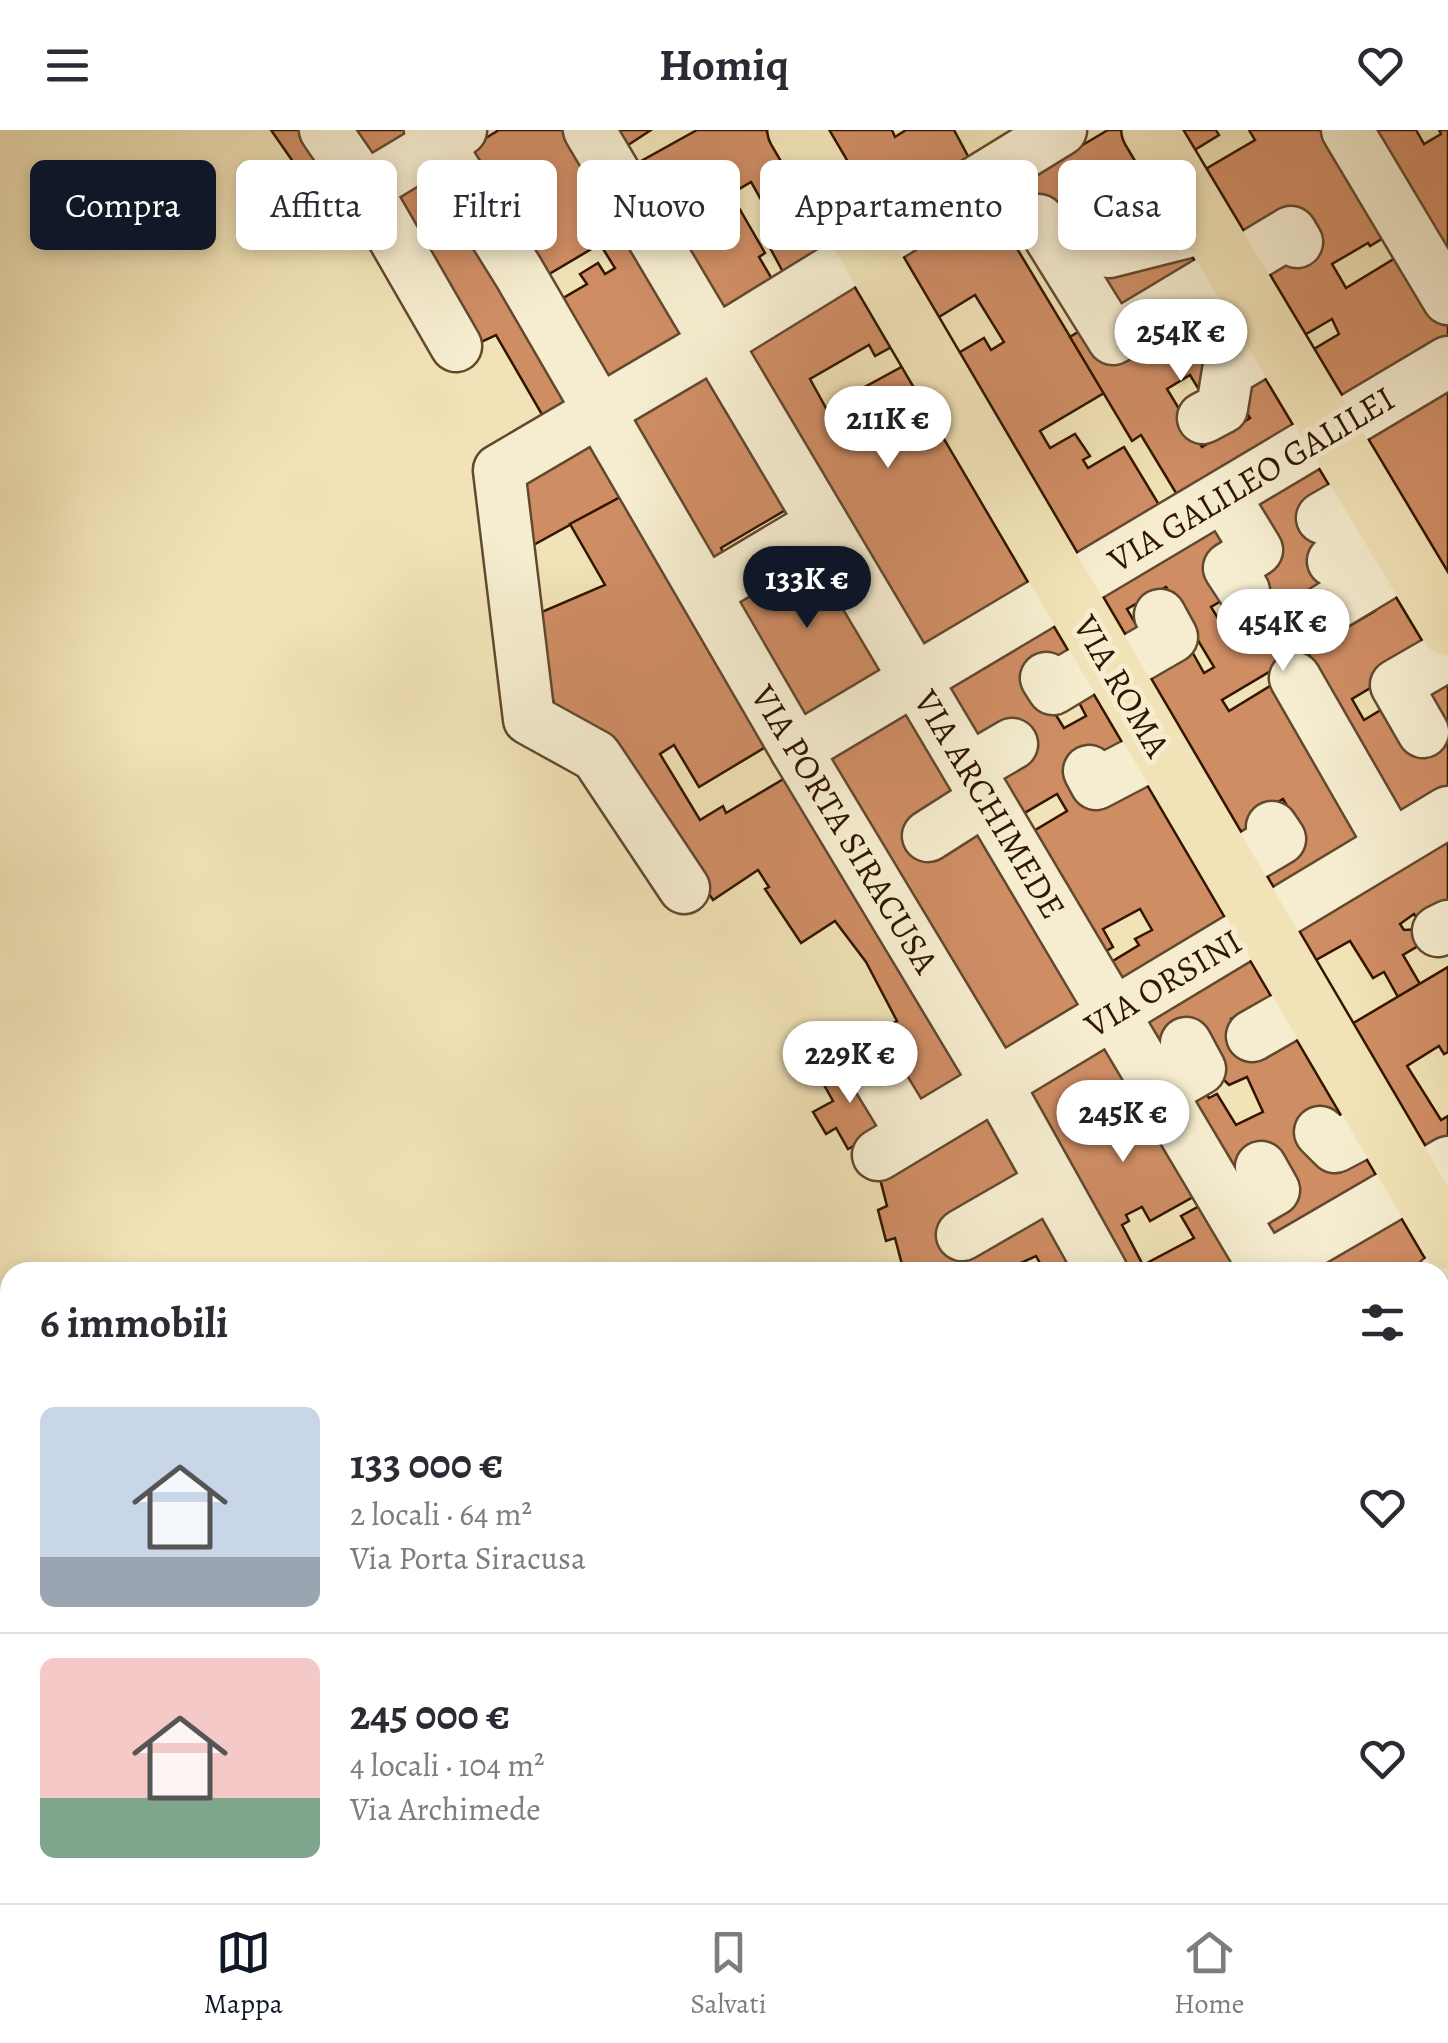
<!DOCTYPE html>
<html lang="it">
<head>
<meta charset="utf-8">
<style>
	:root { --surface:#fff; --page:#f7f7f7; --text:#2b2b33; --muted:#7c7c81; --line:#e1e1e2; --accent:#111827 }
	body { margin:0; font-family:Alegreya,serif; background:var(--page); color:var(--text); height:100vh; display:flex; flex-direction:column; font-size:38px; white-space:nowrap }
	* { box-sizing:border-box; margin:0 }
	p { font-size:32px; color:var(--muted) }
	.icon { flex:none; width:55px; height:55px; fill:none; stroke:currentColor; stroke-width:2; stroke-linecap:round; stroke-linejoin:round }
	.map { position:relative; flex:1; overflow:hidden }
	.details { position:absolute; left:0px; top:1132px; width:1450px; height:642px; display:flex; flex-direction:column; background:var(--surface); border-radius:30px 30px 0 0; box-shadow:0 5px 15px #0003 }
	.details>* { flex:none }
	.top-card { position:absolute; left:30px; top:30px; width:1390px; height:90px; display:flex; gap:20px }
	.price { position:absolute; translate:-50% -85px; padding:0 22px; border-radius:35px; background:#fff; color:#222; font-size:32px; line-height:65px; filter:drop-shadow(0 2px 5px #0008) }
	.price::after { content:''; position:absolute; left:50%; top:60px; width:30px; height:22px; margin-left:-15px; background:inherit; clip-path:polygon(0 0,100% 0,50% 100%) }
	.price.current { background:var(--accent); color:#fff }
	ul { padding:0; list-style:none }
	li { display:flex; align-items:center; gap:30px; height:250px; padding:0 40px }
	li+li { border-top:2px solid var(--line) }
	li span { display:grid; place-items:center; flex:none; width:280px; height:200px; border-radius:15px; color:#555 }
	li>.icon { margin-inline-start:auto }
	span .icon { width:120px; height:120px; fill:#fffc; stroke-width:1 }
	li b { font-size:42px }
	h2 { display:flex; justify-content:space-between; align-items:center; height:120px; padding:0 40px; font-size:42px }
	.chip { padding:0 35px; border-radius:15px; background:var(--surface); box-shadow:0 5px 15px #0003; font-size:35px; line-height:90px }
	.chip.current { background:var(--accent); color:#fff }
	header { display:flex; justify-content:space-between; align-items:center; height:130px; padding:0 40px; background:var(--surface); font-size:45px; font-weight:600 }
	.dock { display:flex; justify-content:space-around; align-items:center; height:140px; border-top:2px solid var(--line); background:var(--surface); font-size:28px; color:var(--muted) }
	.dock a { display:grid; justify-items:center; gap:5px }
	.dock .current { color:var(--accent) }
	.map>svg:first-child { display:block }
	.building { fill:#cf8d64; stroke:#321600; stroke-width:2.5 }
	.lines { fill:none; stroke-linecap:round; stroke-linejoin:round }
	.minor-casing { stroke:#62492e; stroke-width:55 }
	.major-casing { stroke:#321600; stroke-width:60 }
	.minor { stroke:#f6edd0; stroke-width:50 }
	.major { stroke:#f1e3b7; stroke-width:55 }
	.labels { text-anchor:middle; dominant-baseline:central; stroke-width:10; stroke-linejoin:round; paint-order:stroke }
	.street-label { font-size:35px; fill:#321600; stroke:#f6edd0 }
</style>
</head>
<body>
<header><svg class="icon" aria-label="menu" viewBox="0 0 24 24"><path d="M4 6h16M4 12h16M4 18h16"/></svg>Homiq<svg class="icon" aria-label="heart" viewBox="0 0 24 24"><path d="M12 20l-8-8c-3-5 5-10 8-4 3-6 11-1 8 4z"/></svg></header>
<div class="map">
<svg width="1448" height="1773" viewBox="0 0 1448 1773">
	<rect width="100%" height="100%" fill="#f1e3b7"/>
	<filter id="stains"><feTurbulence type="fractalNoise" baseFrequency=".002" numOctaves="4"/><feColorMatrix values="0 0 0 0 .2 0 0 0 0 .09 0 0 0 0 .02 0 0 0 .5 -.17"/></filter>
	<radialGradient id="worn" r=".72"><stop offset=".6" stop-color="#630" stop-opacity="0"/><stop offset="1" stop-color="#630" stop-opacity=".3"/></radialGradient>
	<!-- building -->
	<g class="building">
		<path d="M271 0H314L342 40 312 59Z"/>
		<path d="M334 0H408L409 1 357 34Z"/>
		<path d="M499 0H573L692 198 600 252 553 174 587 154 580 144 598 133 605 144 615 138 600 114 539 150 463 22Z"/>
		<path d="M611 0H651L622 19Z"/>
		<path d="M697 0H766L831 111 783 142 769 116 784 110 751 52 731 64 765 123 759 127 772 149 717 184 634 35Z"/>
		<path d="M819 0H892L895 7 906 0H954L969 28 869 86Z"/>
		<path d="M1108 0H1127L1183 93 1164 100 1148 75 1085 113 1104 145 1191 109 1210 142 1125 193 1042 74 1004 97 1104 263 1040 301 1050 318 1075 304 1090 326 1083 330 1088 338 1124 317 1161 378 1072 430 950 228 984 208 991 220 1004 212 975 165 934 190 895 126Z"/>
		<path d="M1181 0H1216L1219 5 1193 21Z"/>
		<path d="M1249 0H1332L1393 102 1370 116 1368 113 1332 134 1346 158 1405 122 1448 194V206L1339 274 1309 222 1339 204 1332 189 1301 207 1204 40 1255 10Z"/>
		<path d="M1374 0H1416L1424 14 1441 4 1439 0H1448V118L1443 120Z"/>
		<path d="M435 40 574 270 544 288 496 205 477 214 392 67Z"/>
		<path d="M856 146 895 215 875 226 869 215 810 249 826 278 907 234 1035 458 920 526 735 218Z"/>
		<path d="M1218 159 1249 211 1201 263 1190 245 1167 259 1202 317 1250 288 1236 265 1267 236 1302 294 1179 368 1141 305 1132 311 1070 207 1094 192Z"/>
		<path d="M712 236 794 375 721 418 732 438 716 448 621 290Z"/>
		<path d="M1448 248V453L1358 301Z"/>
		<path d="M590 304 626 364 528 418 519 347Z"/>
		<path d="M1320 326 1352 380 1324 444 1315 478 1332 506 1375 481 1365 464 1391 448 1434 520 1352 569 1364 590 1389 575 1419 625 1448 608 1416 555 1448 548V656L1388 692 1325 551 1306 520 1222 570 1229 581 1278 551 1371 707 1270 766 1253 737 1297 693 1283 669 1251 688 1243 719 1141 547 1190 518 1204 543 1214 537 1166 457 1127 479 1142 505 1121 518 1088 463 1225 381 1228 467 1211 477 1221 493 1269 465 1253 439 1238 374Z"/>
		<path d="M626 364 774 612 699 657 674 615 660 624 700 690 723 676 726 683 792 644 970 950 910 983 869 906 897 891 866 832 835 791 801 813 765 759 769 757 758 740 713 770 611 614 554 573 543 534 537 484 605 455 570 394Z"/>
		<path d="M815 409 890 543 801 594 723 460Z"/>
		<path d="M1050 484 1082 535 1029 542 1064 598 1086 586 1071 557 1088 548 1229 794 1116 860 1103 837 1139 815 1135 809 1152 800 1140 779 1103 799 1113 817 1096 827 1027 705 1067 681 1057 664 1016 688 940 558Z"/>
		<path d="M911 570 1090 879 997 931 819 625Z"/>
		<path d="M1448 700V775L1418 790 1414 784 1400 794 1404 800 1421 799 1423 813 1403 825 1420 854 1398 867 1384 842 1373 848 1350 811 1307 835 1284 796Z"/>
		<path d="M1254 821 1289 878H1251L1231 889 1254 930 1293 890 1383 1047 1266 1114 1179 962 1198 952 1209 968 1217 964 1236 995 1263 982 1247 947 1229 955 1220 946H1169L1137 894Z"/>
		<path d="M1448 837V922L1444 924 1439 916 1407 936 1441 990 1448 986V1015L1422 1029 1345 898Z"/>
		<path d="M1106 905 1139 955 1108 974 1094 954 1061 975 1083 1012 1151 973 1202 1062 1150 1091 1142 1077 1126 1085 1129 1091 1122 1095 1143 1135 1194 1108 1181 1086 1207 1072 1241 1131 1220 1142H1120L1015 964Z"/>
		<path d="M850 928 889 997 848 1019 836 998 826 1004 813 982 833 971 819 946Z"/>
		<path d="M986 976 1079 1135 1065 1142H1045L1036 1126 1001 1142H904L895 1108 886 1111 878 1080 887 1076 878 1041Z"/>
		<path d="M1404 1082 1438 1139 1432 1142H1302Z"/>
		<path d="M1448 1154V1268L1440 1272V1158Z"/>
		<path d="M1440 1353 1448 1367V1422L1440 1409Z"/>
		<path d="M1440 1468 1448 1481V1509L1440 1513Z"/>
		<path d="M1448 1581V1634L1440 1638V1591L1444 1589 1441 1585Z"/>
		<path d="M1448 1694V1762L1440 1749V1698Z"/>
		<path d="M96 1765H181L175 1773H91Z"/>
		<path d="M775 1765H822L814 1773H768Z"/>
		<path d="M848 1765H875L866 1773H846Z"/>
		<path d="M881 1765H953L958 1773H886Z"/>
		<path d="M953 1765H983L988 1773H958Z"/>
		<path d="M1205 1765H1291L1294 1770 1210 1773Z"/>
		<path d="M1339 1765H1380L1384 1773H1344Z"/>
		<path d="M1380 1765H1405L1409 1773H1384Z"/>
	</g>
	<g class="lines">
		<defs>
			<g id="minor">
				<path d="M325 0 365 58 456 216"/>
				<path d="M430 0 519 143 796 620 997 954 1102 1142"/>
				<path d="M589 0 1267 1142"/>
				<path d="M1347 0 1448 169"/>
				<path d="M353 65 461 0"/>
				<path d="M1039 90 1113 209 1291 102 1297 112"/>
				<path d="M1109 122 1208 97"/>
				<path d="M1203 288 1222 278 1228 241 1277 212"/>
				<path d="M1224 366 1257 420 1229 438 1244 461"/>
				<path d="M1322 388 1367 362"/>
				<path d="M1333 431 1389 399"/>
				<path d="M706 462 822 393"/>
				<path d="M1325 480 1408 430"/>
				<path d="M1113 541 1172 507 1160 485"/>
				<path d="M1046 548 1053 559 1106 527"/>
				<path d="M1295 548 1391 715"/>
				<path d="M1423 602 1396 555 1448 525"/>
				<path d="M796 620 1448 232"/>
				<path d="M969 639 1012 614"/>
				<path d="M1089 641 1096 654 1159 621"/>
				<path d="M928 706 986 669"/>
				<path d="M1229 739 1280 709 1272 697"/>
				<path d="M684 758 596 626 529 589 499 340 715 213 1061 0"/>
				<path d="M1438 801 1448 796"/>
				<path d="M1252 906 1308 874"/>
				<path d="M873 940 912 1004"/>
				<path d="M1160 962 1200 939 1186 913"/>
				<path d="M1320 1002 1335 1017 1379 994"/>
				<path d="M878 1025 1448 682"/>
				<path d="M1233 1084 1274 1060 1261 1037"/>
				<path d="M962 1105 1052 1053"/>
				<path d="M1259 1142 1448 1032"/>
				<path d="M1440 1149 1448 1143"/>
				<path d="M1440 1325 1446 1337 1440 1341"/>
				<path d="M1440 1434 1448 1447"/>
				<path d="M1162 1765 1167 1773"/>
				<path d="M739 1773 745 1765"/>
			</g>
			<g id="major">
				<path d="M796 0 1448 1111"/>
				<path d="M1150 0 1448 498"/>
				<path d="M1440 1537 1448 1532"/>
				<path d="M1039 1773 1053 1765"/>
			</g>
		</defs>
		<!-- minor casing -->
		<use href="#minor" class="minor-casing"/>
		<!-- major casing -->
		<use href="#major" class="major-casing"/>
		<!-- minor -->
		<use href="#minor" class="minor"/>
		<!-- major -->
		<use href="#major" class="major"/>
	</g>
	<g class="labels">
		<!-- street labels -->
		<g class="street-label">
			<text transform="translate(1251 349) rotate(-31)">VIA GALILEO GALILEI</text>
			<text transform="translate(1122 556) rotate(60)">VIA ROMA</text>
			<text transform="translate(990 674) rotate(59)">VIA ARCHIMEDE</text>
			<text transform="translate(845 699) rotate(59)">VIA PORTA SIRACUSA</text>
			<text transform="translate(1163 853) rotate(-31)">VIA ORSINI</text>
		</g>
	</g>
	<rect width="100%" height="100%" filter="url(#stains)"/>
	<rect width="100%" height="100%" fill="url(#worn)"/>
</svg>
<b class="price" style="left:1181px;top:254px">254K €</b>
<b class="price" style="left:888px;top:341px">211K €</b>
<b class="price current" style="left:807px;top:501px">133K €</b>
<b class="price" style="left:1283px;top:544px">454K €</b>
<b class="price" style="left:850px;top:976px">229K €</b>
<b class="price" style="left:1123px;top:1035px">245K €</b>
<div class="top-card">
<a class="chip current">Compra</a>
<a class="chip">Affitta</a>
<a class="chip">Filtri</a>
<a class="chip">Nuovo</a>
<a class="chip">Appartamento</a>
<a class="chip">Casa</a>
</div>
<section class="details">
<h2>6 immobili<svg class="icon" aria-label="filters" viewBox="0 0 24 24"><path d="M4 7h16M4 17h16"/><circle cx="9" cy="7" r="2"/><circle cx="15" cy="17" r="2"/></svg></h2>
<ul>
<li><span style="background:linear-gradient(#c9d6e8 75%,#9aa5b1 0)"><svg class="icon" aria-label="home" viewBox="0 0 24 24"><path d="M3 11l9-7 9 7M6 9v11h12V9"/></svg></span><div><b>133 000 €</b><p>2 locali · 64 m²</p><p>Via Porta Siracusa</p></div><svg class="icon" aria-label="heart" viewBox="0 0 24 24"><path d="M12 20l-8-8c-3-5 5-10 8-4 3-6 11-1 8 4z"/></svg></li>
<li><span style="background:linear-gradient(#f6c9c9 70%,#7fa58c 0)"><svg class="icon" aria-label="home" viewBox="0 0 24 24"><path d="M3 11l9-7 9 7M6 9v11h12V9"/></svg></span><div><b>245 000 €</b><p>4 locali · 104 m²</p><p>Via Archimede</p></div><svg class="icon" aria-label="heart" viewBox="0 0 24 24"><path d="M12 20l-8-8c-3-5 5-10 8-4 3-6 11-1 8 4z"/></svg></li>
</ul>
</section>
</div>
<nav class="dock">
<a class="current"><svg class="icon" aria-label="map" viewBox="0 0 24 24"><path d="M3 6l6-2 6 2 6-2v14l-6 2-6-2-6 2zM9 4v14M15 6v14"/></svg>Mappa</a>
<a><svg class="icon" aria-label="saved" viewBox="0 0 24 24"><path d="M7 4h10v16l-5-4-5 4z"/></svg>Salvati</a>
<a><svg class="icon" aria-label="home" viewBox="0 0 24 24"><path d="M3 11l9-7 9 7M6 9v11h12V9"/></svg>Home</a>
</nav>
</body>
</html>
